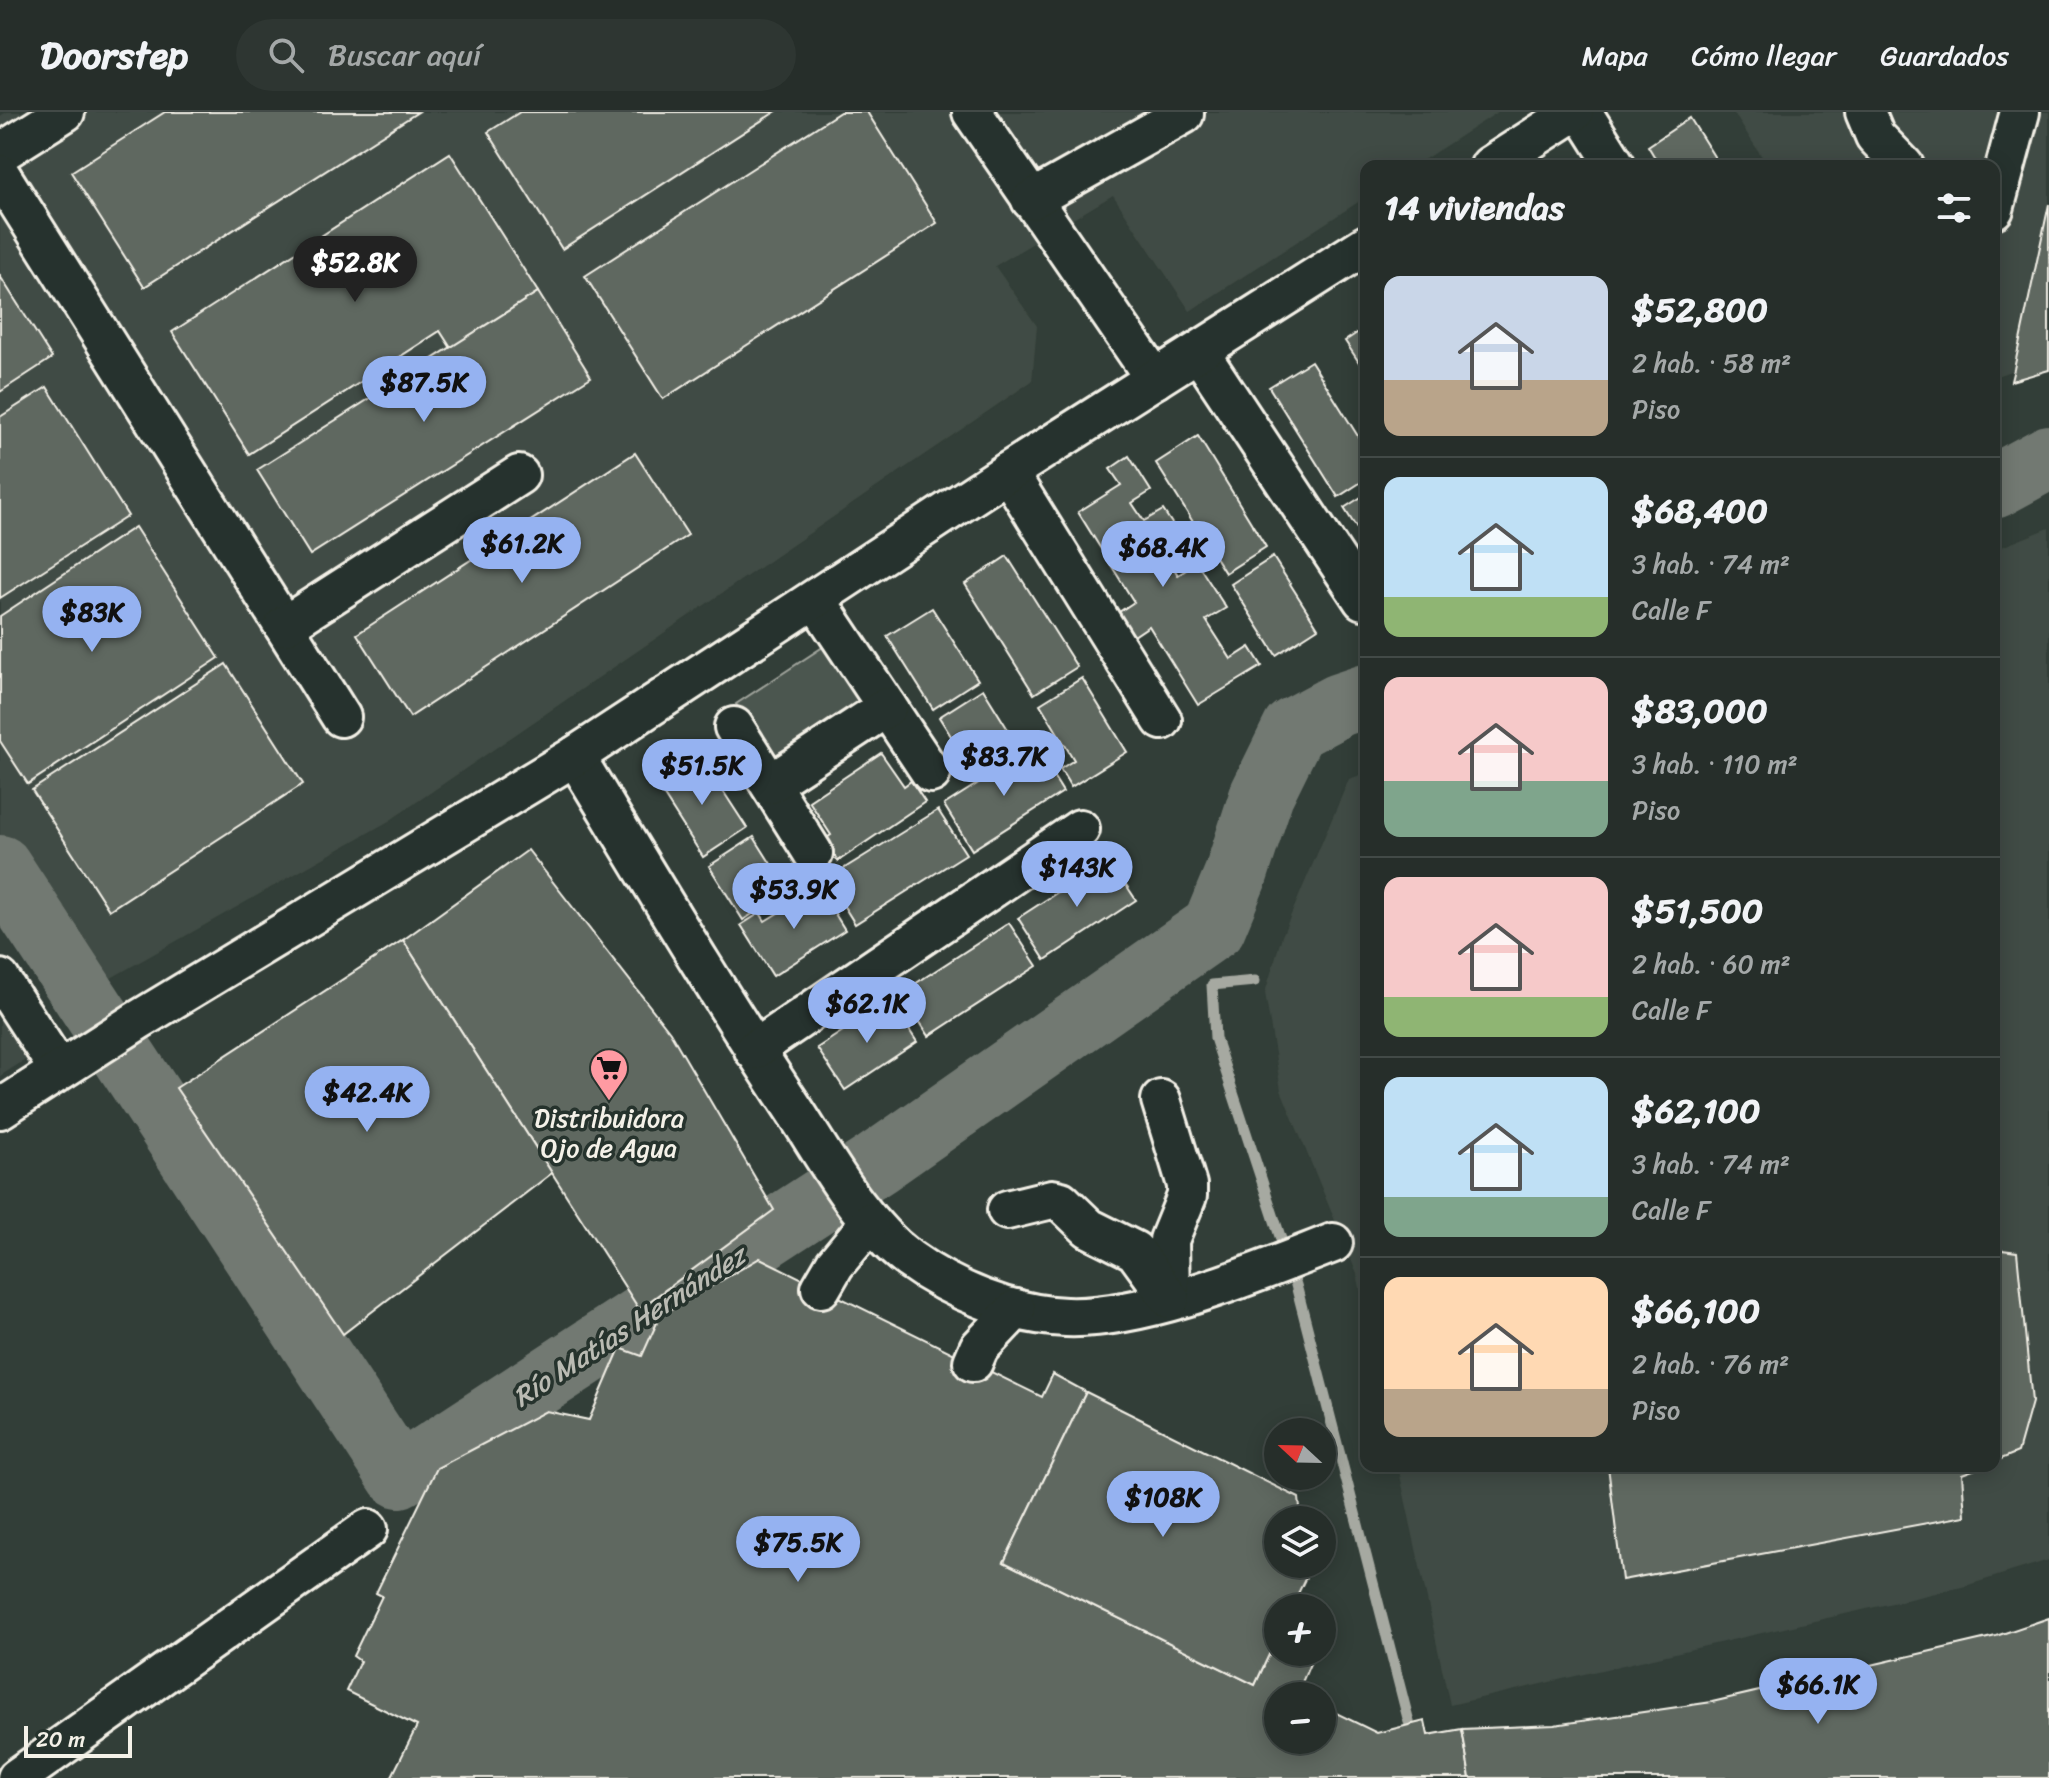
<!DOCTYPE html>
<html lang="es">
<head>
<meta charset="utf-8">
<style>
	:root { --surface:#262e2a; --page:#2e3632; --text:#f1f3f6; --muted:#a4a8a8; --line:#424a47; --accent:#95b2f1 }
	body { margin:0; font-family:Sriracha,sans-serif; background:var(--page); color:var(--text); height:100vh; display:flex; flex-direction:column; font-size:30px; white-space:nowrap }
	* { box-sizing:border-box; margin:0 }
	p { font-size:26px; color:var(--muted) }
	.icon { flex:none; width:44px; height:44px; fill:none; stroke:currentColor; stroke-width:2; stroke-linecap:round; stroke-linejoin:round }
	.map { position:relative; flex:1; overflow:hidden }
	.drawer { position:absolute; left:1360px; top:48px; width:640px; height:1312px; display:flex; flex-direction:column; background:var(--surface); border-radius:16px; box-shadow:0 4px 20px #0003,0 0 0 2px var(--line) }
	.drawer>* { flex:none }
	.needle { width:52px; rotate:292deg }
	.tools { position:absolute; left:1264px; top:1306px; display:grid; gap:16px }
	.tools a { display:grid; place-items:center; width:72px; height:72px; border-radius:50%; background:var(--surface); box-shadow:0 4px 20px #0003,0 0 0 2px var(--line); font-size:40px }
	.scale { position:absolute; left:24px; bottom:20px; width:108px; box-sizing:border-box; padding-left:8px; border:4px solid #f4f1e8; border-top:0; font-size:22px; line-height:28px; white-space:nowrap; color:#f4f1e8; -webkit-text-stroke:6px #26332d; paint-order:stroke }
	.price { position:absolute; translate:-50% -68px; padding:0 18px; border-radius:28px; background:var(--accent); color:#111; font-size:26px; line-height:52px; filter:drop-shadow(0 2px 4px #0008) }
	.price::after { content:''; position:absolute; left:50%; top:48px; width:24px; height:18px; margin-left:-12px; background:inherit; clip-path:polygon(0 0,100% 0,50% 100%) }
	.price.on { background:#222; color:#fff }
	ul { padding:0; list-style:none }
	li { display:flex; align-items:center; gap:24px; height:200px; padding:0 24px }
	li+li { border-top:2px solid var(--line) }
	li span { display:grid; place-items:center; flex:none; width:224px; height:160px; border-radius:16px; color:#555 }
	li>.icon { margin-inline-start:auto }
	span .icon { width:96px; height:96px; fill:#fffc; stroke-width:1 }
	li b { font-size:34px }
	h2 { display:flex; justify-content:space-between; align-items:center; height:96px; padding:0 24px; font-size:34px }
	header { display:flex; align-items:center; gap:48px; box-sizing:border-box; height:112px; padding:0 40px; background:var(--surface); border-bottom:2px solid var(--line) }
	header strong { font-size:38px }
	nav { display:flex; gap:44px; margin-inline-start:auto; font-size:28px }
	.search { width:560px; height:72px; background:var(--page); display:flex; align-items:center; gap:20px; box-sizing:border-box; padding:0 28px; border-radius:44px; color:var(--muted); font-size:30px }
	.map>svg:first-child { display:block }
	.built { fill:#404b44 }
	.green { fill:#4c564f; stroke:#a0a49c; stroke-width:2 }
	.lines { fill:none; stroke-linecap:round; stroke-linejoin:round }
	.stream { stroke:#a6a9a1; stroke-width:11 }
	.river { stroke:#727972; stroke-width:64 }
	.building { fill:#5f6861; stroke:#f4f1e8; stroke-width:2 }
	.minor-casing { stroke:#f4f1e8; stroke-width:44 }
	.minor { stroke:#26332d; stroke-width:38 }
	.labels { text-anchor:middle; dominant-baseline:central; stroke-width:7; stroke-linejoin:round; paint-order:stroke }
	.poi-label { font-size:26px; fill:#f4f1e8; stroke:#26332d }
	.water-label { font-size:28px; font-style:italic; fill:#babbb3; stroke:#26332d }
</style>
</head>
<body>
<header>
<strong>Doorstep</strong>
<div class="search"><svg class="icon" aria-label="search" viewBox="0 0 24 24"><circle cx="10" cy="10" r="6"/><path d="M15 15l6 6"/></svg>Buscar aquí</div>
<nav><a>Mapa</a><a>Cómo llegar</a><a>Guardados</a></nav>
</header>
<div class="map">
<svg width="2049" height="1666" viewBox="0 0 2049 1666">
	<rect width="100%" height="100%" fill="#323e38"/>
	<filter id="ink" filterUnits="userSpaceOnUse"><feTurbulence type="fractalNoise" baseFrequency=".0125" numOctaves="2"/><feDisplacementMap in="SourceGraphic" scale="16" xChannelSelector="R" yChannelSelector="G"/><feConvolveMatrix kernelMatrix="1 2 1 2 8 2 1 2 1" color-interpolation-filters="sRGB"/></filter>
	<g filter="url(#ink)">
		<!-- built -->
		<g class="built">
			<path d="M7 0H1498L1414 54H1366V85L1190 199 1113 83 995 154 1037 214 1032 269 389 709 104 870 0 725V4Z"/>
			<path d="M1733 0H2049V258L2011 269 2013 258 1994 265V54H1768Z"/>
			<path d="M2049 416V1448L1962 1475 1450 1593 1398 1354H1994V438Z"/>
			<path d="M1366 661V1204L1357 1162 1281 978 1265 881 1282 824 1349 667Z"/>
			<path d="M0 855 50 932 0 964Z"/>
		</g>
		<!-- green -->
		<path class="green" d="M826 533 859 584 857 591 775 644 769 642 736 592Z"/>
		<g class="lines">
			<!-- stream -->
			<path class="stream" d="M1255 869 1212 873 1215 926 1296 1173 1409 1610"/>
			<!-- river -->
			<g class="river">
				<path d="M1994 375 2049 345"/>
				<path d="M0 755 399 1364 876 1052 1214 815 1236 762 1262 682 1294 617 1339 593 1366 584"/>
			</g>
		</g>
		<!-- building -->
		<g class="building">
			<path d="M165 0H418L144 175 71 60Z"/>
			<path d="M520 0H775L562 137 488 20Z"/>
			<path d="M840 0H867L937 111 663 287 585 164Z"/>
			<path d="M1690 6 1720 54H1660L1648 34Z"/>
			<path d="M450 41 538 180 451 236 440 219 249 342 172 220Z"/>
			<path d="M2049 92V258L2011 269 2014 257Z"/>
			<path d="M0 164 52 246 0 280Z"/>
			<path d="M538 180 591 265 310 443 257 358Z"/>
			<path d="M1366 215V261L1345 229Z"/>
			<path d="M1311 249 1366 337V367L1338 385 1269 275Z"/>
			<path d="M47 275 128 404 0 486V305Z"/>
			<path d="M1198 324 1266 435 1225 461 1156 351Z"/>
			<path d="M635 341 688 423 410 605 357 522Z"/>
			<path d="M1129 344 1151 379 1132 391 1144 409 1163 398 1175 416 1156 428 1178 463 1197 451 1226 496 1206 508 1231 547 1250 535 1262 554 1198 593 1149 514 1128 528 1113 504 1134 490 1078 400 1121 373 1110 357Z"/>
			<path d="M1366 382V431L1344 396Z"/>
			<path d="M135 415 219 546 28 672 0 629V504Z"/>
			<path d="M1007 444 1077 555 1034 582 965 472Z"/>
			<path d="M1273 445 1318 516 1276 543 1231 472Z"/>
			<path d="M932 496 978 568 933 597 887 524Z"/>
			<path d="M226 552 303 672 109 798 32 678Z"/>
			<path d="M1082 566 1127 640 1071 675 1060 657 1074 648 1040 592Z"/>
			<path d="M983 577 1017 632 973 659 939 605Z"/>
			<path d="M1035 635 1063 680 972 738 944 693Z"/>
			<path d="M881 641 904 674 911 669 925 690 838 749 824 728 831 723 809 689Z"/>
			<path d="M701 645 747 716 703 745 657 673Z"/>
			<path d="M938 698 966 742 855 812 827 767Z"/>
			<path d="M754 725 788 779 743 808 709 754Z"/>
			<path d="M528 738 670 920 774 1098 639 1197 403 828Z"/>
			<path d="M1109 747 1136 788 1045 848 1018 806Z"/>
			<path d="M819 776 845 818 773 864 741 813 760 801 765 809Z"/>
			<path d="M1009 811 1037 854 929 924 901 881Z"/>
			<path d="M403 828 552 1061 343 1222 176 976Z"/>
			<path d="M890 888 917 930 845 978 817 936Z"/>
			<path d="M1994 1137 2017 1140 2032 1290 2018 1340 1994 1350Z"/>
			<path d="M760 1146 1042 1285 1053 1262 1086 1280 1004 1450 1255 1573 1278 1523V1540H1315L1297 1582 1301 1584H1278V1628H1322V1594L1377 1621 1425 1609 1428 1623 1462 1617 1470 1666H391L417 1614 346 1579 360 1549 353 1544 382 1484 376 1481 437 1356 546 1299 589 1308 620 1236 642 1244 660 1204Z"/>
			<path d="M1086 1280 1299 1386 1301 1408H1278V1452H1306L1307 1463 1291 1496H1278V1523L1255 1573 1004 1450Z"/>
			<path d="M1608 1354H1984L1962 1362 1965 1404 1622 1468Z"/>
			<path d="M2049 1506V1666H1470L1462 1617 1554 1613 1712 1590 1996 1524Z"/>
		</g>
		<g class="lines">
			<defs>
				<g id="minor">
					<path d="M972 0 1155 267"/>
					<path d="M1582 0 1616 54"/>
					<path d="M1865 0 1875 24 1904 54"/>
					<path d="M0 41 65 0"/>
					<path d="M1490 54 1574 0"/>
					<path d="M0 62 341 605"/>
					<path d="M1031 88 1184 2"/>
					<path d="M1994 97 2020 0"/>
					<path d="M1199 240 1363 488"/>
					<path d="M1008 360 1162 608"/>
					<path d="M816 488 931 661"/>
					<path d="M284 514 519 363"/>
					<path d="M734 615 813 741"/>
					<path d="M575 644C647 763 718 883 795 999 828 1050 860 1110 909 1147 953 1179 1012 1203 1066 1205 1146 1208 1258 1160 1333 1131"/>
					<path d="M770 672 887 595"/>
					<path d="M0 867 59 958"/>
					<path d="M754 938 1080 717"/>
					<path d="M1161 988 1187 1073V1084L1169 1128 1170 1187"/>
					<path d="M0 997 137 909 575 644 1008 360 1366 133"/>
					<path d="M1007 1098 1052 1087 1061 1089 1089 1116 1135 1139 1170 1187"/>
					<path d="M821 1176 835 1152 870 1110"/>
					<path d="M973 1250 979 1236 1016 1197"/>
					<path d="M17 1666 368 1417"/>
				</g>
			</defs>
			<!-- minor casing -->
			<use href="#minor" class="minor-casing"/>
			<!-- minor -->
			<use href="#minor" class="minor"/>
		</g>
	</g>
	<!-- icons -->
	<defs>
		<symbol id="supermarket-pin" viewBox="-11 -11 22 30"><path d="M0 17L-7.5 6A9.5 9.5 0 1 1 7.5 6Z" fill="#ff9aa2" stroke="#26332d"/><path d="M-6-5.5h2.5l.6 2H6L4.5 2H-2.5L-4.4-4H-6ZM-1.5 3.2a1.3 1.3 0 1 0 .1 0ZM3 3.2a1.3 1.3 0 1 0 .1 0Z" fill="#111"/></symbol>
	</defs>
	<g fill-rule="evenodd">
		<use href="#supermarket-pin" x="587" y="934" width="44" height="60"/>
	</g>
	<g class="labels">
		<!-- poi labels -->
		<g class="poi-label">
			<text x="609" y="1006">Distribuidora<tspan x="609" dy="30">Ojo de Agua</tspan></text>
		</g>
		<!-- water labels -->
		<g class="water-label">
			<text transform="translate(629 1214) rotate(-33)">Río Matías Hernández</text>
		</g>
	</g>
</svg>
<div class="tools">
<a><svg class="needle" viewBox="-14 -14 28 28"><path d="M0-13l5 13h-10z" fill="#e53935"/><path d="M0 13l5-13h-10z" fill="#a4a8a8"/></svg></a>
<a><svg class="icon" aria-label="layers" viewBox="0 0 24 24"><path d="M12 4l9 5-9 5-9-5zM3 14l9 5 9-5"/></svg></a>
<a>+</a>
<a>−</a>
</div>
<div class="scale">20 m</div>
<b class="price on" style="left:355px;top:192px">$52.8K</b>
<b class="price" style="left:424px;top:312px">$87.5K</b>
<b class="price" style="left:522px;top:473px">$61.2K</b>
<b class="price" style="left:1163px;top:477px">$68.4K</b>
<b class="price" style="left:92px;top:542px">$83K</b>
<b class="price" style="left:1004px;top:686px">$83.7K</b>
<b class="price" style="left:702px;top:695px">$51.5K</b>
<b class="price" style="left:1077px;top:797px">$143K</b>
<b class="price" style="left:794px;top:819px">$53.9K</b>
<b class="price" style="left:867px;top:933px">$62.1K</b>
<b class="price" style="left:367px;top:1022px">$42.4K</b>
<b class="price" style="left:1163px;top:1427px">$108K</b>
<b class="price" style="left:798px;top:1472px">$75.5K</b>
<b class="price" style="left:1818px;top:1614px">$66.1K</b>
<section class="drawer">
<h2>14 viviendas<svg class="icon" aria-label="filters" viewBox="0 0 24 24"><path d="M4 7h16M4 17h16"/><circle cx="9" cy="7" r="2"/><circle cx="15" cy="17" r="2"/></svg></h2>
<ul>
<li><span style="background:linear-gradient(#c9d6e8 65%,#b9a48a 0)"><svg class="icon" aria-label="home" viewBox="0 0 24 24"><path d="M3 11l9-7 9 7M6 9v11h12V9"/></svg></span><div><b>$52,800</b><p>2 hab. · 58 m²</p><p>Piso</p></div></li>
<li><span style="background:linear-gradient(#bfe0f5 75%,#8fb573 0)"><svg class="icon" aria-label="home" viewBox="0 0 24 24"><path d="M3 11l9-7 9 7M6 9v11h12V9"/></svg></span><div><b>$68,400</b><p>3 hab. · 74 m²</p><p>Calle F</p></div></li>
<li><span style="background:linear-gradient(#f6c9c9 65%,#7fa58c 0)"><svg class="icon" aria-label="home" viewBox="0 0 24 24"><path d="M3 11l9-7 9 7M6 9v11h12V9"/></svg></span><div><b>$83,000</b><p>3 hab. · 110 m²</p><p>Piso</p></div></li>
<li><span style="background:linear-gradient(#f6c9c9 75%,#8fb573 0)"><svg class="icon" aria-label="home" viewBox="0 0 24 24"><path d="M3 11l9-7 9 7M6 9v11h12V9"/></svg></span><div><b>$51,500</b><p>2 hab. · 60 m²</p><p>Calle F</p></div></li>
<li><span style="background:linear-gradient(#bfe0f5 75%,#7fa58c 0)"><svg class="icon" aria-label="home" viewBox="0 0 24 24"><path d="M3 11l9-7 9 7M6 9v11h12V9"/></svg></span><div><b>$62,100</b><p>3 hab. · 74 m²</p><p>Calle F</p></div></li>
<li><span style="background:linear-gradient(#ffd9b3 70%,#b9a48a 0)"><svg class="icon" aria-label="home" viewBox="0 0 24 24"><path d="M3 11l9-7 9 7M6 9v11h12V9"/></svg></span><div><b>$66,100</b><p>2 hab. · 76 m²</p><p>Piso</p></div></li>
</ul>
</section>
</div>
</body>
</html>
